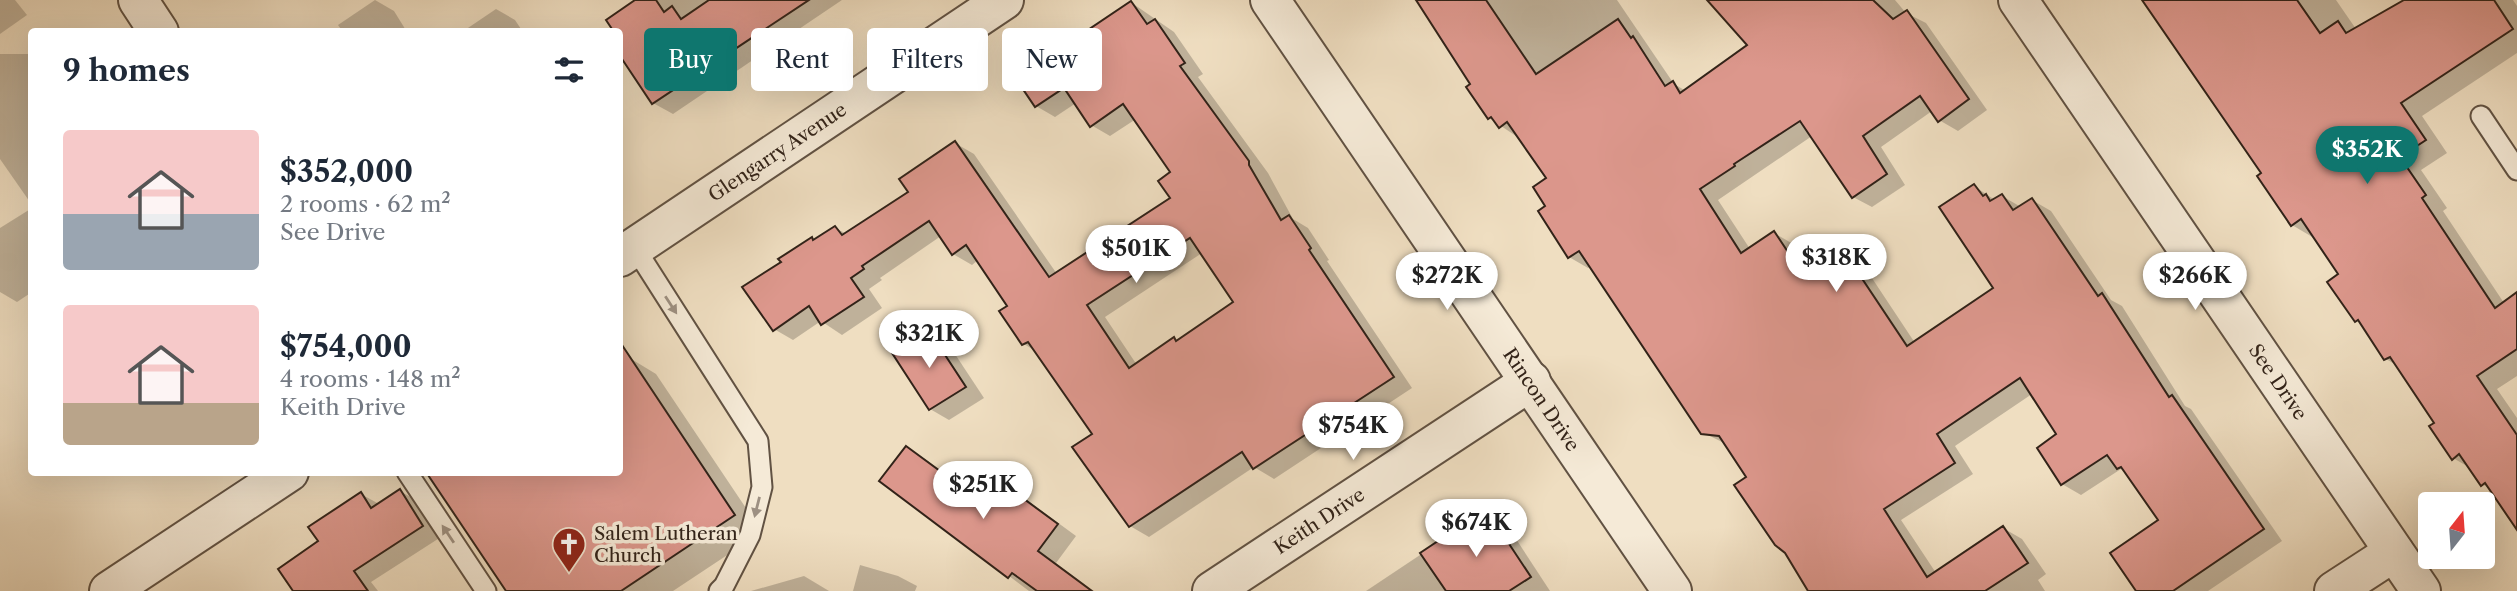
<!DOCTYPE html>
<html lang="en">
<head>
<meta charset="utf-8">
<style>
	:root { --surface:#fff; --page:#f2f2f3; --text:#1f2937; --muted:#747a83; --accent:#0f766e }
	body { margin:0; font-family:"Libre Caslon Text",serif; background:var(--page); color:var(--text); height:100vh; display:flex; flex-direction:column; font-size:26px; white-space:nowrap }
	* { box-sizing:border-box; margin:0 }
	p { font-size:23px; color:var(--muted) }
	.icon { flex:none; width:38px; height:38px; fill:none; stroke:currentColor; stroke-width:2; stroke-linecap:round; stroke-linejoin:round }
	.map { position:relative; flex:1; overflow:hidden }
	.panel { position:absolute; left:28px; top:28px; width:595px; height:448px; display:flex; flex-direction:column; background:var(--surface); border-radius:7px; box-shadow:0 7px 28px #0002 }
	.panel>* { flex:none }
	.top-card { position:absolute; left:644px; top:28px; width:665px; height:63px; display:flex; gap:14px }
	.needle { width:46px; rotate:17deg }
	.fabs { position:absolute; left:2418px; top:492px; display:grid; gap:14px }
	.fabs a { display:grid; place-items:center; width:77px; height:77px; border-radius:7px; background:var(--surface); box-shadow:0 7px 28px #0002; font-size:35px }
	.price { position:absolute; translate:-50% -60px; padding:0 16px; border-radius:24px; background:#fff; color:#222; font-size:23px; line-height:46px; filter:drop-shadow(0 2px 4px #0008) }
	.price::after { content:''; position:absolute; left:50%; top:42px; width:21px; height:16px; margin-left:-10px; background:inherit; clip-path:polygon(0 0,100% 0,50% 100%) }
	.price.current { background:var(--accent); color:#fff }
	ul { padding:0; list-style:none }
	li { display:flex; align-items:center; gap:21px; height:175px; padding:0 35px }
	li span { display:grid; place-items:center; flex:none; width:196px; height:140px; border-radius:7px; color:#555 }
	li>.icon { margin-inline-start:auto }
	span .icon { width:84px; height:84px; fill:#fffc; stroke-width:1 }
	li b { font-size:30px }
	h2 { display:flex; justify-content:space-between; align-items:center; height:84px; padding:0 35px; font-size:30px }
	.tag { padding:0 24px; border-radius:7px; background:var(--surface); box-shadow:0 7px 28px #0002; font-size:24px; line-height:63px }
	.tag.current { background:var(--accent); color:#fff }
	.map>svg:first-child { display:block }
	.shadow { fill:#0003; fill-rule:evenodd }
	.building { fill:#dc978c; stroke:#322319; stroke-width:2; fill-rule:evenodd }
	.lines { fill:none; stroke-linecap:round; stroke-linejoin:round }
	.service-casing { stroke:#615243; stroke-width:23 }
	.minor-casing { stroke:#615243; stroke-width:42 }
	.service { stroke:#f5ead7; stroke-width:19 }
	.minor { stroke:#f5ead7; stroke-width:38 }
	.oneway { fill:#9d9082 }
	.labels { text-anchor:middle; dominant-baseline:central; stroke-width:7; stroke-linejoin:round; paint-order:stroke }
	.street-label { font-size:19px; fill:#322319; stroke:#f5ead7 }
	.poi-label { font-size:19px; fill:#322319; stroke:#f5ead7; text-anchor:start }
</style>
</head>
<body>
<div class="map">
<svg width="2517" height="591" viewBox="0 0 2517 591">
	<rect width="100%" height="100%" fill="#efdec1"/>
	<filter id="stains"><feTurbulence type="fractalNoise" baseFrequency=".00286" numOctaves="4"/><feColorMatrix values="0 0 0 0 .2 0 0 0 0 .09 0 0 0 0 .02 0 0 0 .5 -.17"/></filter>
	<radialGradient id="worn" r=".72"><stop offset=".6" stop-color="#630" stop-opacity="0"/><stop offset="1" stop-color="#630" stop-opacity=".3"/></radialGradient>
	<!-- shadow -->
	<g class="shadow">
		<path d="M0 0H15L27 15 0 34Z"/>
		<path d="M375 0 394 11 407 32H343L338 25Z"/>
		<path d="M638 0H842L673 114 653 103 620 53V44L623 42 620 32Z"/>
		<path d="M1414 0H1617L1674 84 1686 91 1749 45 1709 0H1895L1906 13 1926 23 1987 110 1958 131 1939 120 1932 111 1881 147 1905 185 1872 207 1853 197 1812 136 1718 200 1750 249 1774 233 1793 244 1810 270 1841 249 1860 260 1915 343 1996 288 1974 186 1995 200 2002 196 2021 207 2032 200 2051 211 2111 300 2122 306 2185 406 2191 409 2282 541 2208 591H2137L2160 520 2128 474 2121 469 2081 495 2062 484 2059 435 2032 394 1955 446 1973 474 1901 520 1936 573 2003 528 2022 539 2046 574 2038 580 2045 591H1811L1748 478 1726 444 1702 432 1591 266 1588 268 1569 257 1547 207 1549 179 1519 138 1489 118 1473 84 1423 6Z"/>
		<path d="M2145 0H2336L2356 29 2408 0H2513L2517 6V53L2422 116 2447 153 2421 170 2447 208 2443 211 2504 303 2517 299V376L2497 389 2517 418V527L2492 490 2482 484 2472 469 2453 458 2436 424 2398 366 2386 359 2363 324 2356 320 2340 275 2314 238 2292 225 2263 174Z"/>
		<path d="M1132 3 1174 32 1203 74 1198 77 1268 173 1293 219 1308 228 1329 260 1327 261 1412 388 1274 479 1254 467 1149 537 1130 526 1094 434 1037 352 1024 344 1009 306 978 260 972 265 953 254 941 236 880 278 882 280 869 289 882 308 842 335 821 321 793 340 774 329 783 263 812 239 815 241 835 228 847 234 910 193 955 143 974 154 1057 274 1172 199V172L1136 119 1110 136 1091 125 1076 103 1055 117 1036 106 1043 50 1054 56ZM1202 253 1236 303 1178 342 1174 339 1137 365 1105 317Z"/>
		<path d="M496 9 515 20 523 32H462Z"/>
		<path d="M0 54H32V205L0 159Z"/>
		<path d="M32 208V292L17 302 0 292V228Z"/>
		<path d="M928 331 947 342 984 398 949 420 930 409Z"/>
		<path d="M628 357 656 374 762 532 673 591H508L620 472V363Z"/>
		<path d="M907 448 925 459 972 494 986 473 1005 484 1076 536 1056 563 1088 587 1085 591H1029L882 480Z"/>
		<path d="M400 491 419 502 441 537 371 582 378 591H295L320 541 361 494 379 504Z"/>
		<path d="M1486 511 1505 522 1550 591H1366Z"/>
		<path d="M860 565 898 576 917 586 915 591H853Z"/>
		<path d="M804 576 829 591H751Z"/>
	</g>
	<!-- building -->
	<g class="building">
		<path d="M635 0H656L664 12 672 6 681 19 709 0H809L652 104 620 56V32H614L606 20Z"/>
		<path d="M1416 0H1486L1536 74 1618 19 1631 38 1633 36 1665 86 1673 81 1680 93 1747 45 1707 0H1873L1893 19 1907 10 1969 99 1938 122 1920 96 1863 136 1887 174 1852 198 1800 121 1734 164 1735 166 1700 189 1741 253 1774 231 1802 273 1841 247 1907 346 1993 288 1939 207 1974 184 1983 196 1986 194 1990 201 2002 194 2013 210 2032 198 2098 296 2102 293 2169 397 2172 395 2264 529 2173 591H2136L2110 553 2158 520 2121 467 2117 469 2107 455 2061 485 2037 448 2056 434 2020 378 1937 434 1955 463 1884 509 1927 577 2003 526 2028 563 1985 591H1808L1785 553 1775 545 1734 485 1746 477 1719 436 1701 434 1579 251 1568 258 1538 211 1545 206 1533 187 1546 178 1507 122 1499 128 1491 117 1488 119 1466 87 1470 84Z"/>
		<path d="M2142 0H2297L2320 33 2338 21 2346 33 2404 0H2494L2513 29 2401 103 2426 140 2400 157 2426 195 2422 198 2495 308 2517 292V349L2477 376 2517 435V530L2485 483 2481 486 2459 454 2452 460 2429 426 2434 423 2390 357 2384 360 2358 320 2355 322 2327 282 2338 274 2301 219 2291 226 2257 176 2261 173Z"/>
		<path d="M1131 1 1147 24 1155 19 1185 63 1180 66 1249 161V165L1281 220 1289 215 1311 248 1309 250 1394 377 1253 469 1242 452 1129 527 1072 447 1092 434 1028 342 1022 345 999 311 1007 306 966 245 952 255 929 221 862 266 864 269 851 278 864 297 821 325 809 306 773 331 742 287 781 262 778 259 812 237 813 240 835 226 842 235 908 192 899 179 955 141 1049 277 1170 198 1158 181 1170 172 1123 104 1090 127 1064 88 1035 107 1010 70 1043 47 1049 56ZM1190 238 1233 302 1176 341 1174 337 1129 368 1087 305Z"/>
		<path d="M928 329 966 387 929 410 892 353Z"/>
		<path d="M620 342 735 515 621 591H506L426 472H620Z"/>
		<path d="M906 446 970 493 986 471 1058 524 1038 551 1092 591H1037L1012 573 1008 578 879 481Z"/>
		<path d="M400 489 423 526 354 571 368 591H293L278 569 318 541 308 527 361 492 371 508Z"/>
		<path d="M1486 509 1531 577 1509 591H1446L1420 553Z"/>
	</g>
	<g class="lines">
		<defs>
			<g id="service">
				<path d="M2481 116 2517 170"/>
				<path d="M635 248 758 441 762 487 750 535 724 586 719 591"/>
				<path d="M407 472 486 591"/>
			</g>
			<g id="minor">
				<path d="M138 0 159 32"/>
				<path id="s1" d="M1270 0 1672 591"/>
				<path id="s2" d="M2018 0 2421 591"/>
				<path id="s3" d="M620 257 1004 0"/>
				<path d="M109 591 289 472"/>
				<path id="s4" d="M1212 591 1531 381"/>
				<path d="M2334 591 2394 552"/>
			</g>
		</defs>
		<!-- service casing -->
		<use href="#service" class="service-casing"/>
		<!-- minor casing -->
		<use href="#minor" class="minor-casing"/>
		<!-- service -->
		<use href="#service" class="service"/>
		<!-- minor -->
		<use href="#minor" class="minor"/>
	</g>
	<!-- one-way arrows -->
	<defs><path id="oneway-solid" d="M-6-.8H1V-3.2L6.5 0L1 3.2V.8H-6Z" transform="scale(1.75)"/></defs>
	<g class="oneway">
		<use href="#oneway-solid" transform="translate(671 305) rotate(57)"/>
		<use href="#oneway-solid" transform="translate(757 507) rotate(104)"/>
		<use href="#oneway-solid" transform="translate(448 534) rotate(-124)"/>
	</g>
	<!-- icons -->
	<defs>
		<symbol id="church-pin" viewBox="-11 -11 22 30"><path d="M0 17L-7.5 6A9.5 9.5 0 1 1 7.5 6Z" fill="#8f2418" stroke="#f5ead7"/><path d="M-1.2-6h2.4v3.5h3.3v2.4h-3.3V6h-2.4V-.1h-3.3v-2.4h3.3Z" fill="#fff"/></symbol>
	</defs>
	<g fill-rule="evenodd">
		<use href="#church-pin" x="550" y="525" width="38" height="52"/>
	</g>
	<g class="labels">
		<!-- street labels -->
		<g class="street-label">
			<text stroke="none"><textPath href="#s3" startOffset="189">Glengarry Avenue</textPath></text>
			<text stroke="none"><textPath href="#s2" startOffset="462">See Drive</textPath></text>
			<text stroke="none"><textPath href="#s1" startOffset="483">Rincon Drive</textPath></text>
			<text stroke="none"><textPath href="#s4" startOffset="128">Keith Drive</textPath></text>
		</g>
		<!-- poi labels -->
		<g class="poi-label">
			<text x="594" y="533">Salem Lutheran<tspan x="594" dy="22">Church</tspan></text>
		</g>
	</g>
	<rect width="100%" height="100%" filter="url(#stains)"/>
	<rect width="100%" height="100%" fill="url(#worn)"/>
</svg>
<div class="fabs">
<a><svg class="needle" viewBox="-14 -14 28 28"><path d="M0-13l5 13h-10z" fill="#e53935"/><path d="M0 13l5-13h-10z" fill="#747a83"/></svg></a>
</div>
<b class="price current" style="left:2367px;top:186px">$352K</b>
<b class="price" style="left:1136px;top:285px">$501K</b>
<b class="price" style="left:1836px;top:294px">$318K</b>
<b class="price" style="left:1447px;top:312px">$272K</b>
<b class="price" style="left:2195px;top:312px">$266K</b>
<b class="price" style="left:929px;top:370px">$321K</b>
<b class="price" style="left:1353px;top:462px">$754K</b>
<b class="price" style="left:983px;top:521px">$251K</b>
<b class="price" style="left:1476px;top:559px">$674K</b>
<div class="top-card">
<a class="tag current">Buy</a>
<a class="tag">Rent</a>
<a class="tag">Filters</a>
<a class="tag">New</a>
</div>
<section class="panel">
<h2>9 homes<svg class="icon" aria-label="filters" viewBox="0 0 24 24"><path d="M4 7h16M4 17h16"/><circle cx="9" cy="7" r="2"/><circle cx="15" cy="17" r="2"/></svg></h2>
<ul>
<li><span style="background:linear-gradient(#f6c9c9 60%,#9aa5b1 0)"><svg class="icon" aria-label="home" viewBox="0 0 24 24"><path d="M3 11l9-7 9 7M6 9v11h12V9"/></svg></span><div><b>$352,000</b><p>2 rooms · 62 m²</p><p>See Drive</p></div></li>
<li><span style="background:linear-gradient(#f6c9c9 70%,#b9a48a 0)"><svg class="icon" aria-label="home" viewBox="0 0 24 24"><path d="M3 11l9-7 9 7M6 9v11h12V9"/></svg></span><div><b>$754,000</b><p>4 rooms · 148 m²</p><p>Keith Drive</p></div></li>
</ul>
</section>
</div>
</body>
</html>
